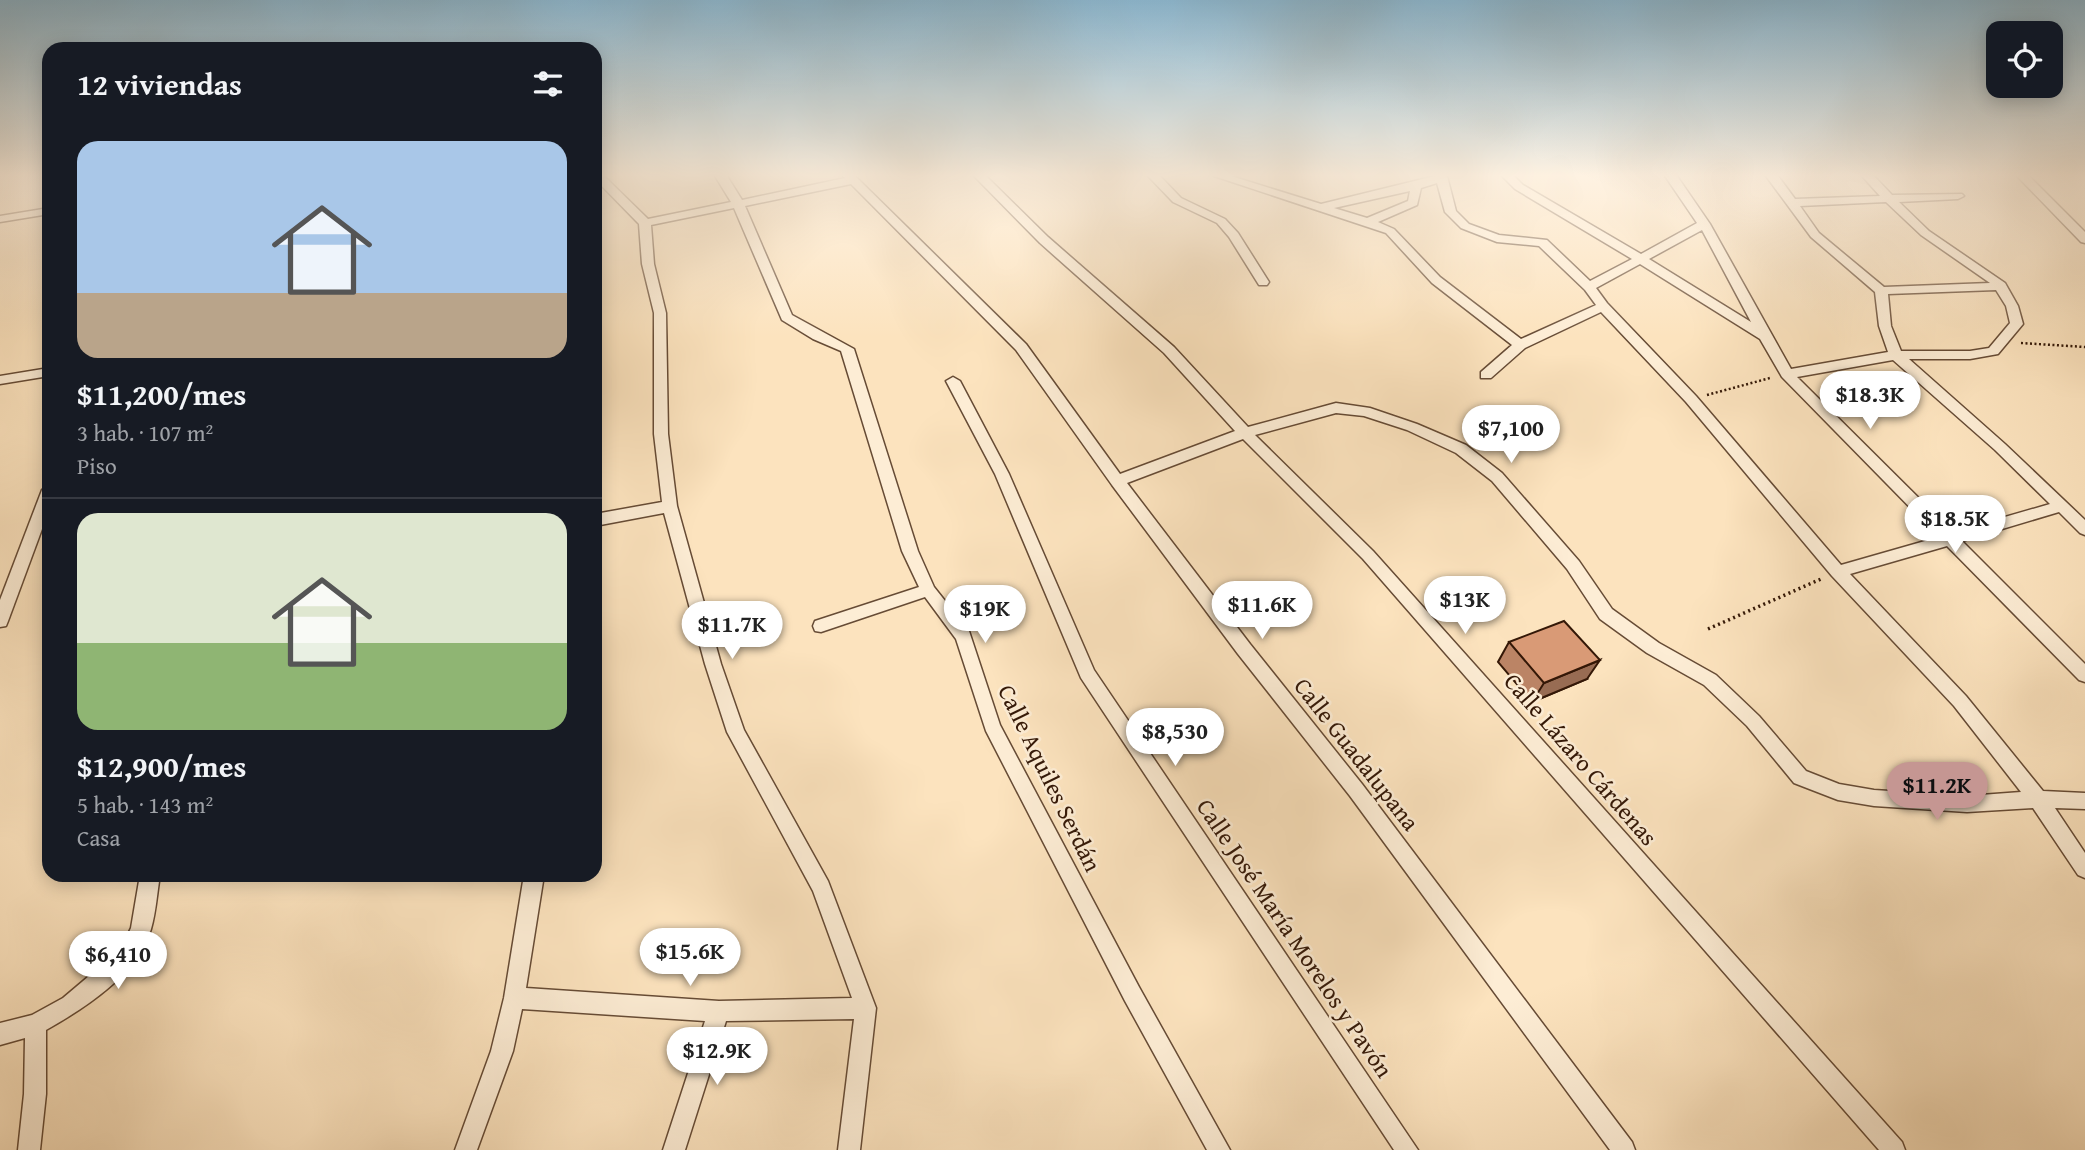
<!DOCTYPE html>
<html lang="es">
<head>
<meta charset="utf-8">
<style>
	:root { --surface:#171b24; --page:#20242c; --text:#f1f3f6; --muted:#9ea1a6; --line:#363941; --accent:#c59692 }
	body { margin:0; font-family:"Gentium Book Plus",serif; background:var(--page); color:var(--text); height:100vh; display:flex; flex-direction:column; font-size:26px; white-space:nowrap }
	* { box-sizing:border-box; margin:0 }
	p { font-size:23px; color:var(--muted) }
	.icon { flex:none; width:38px; height:38px; fill:none; stroke:currentColor; stroke-width:2; stroke-linecap:round; stroke-linejoin:round }
	.map { position:relative; flex:1; overflow:hidden }
	.panel { position:absolute; left:42px; top:42px; width:560px; height:840px; display:flex; flex-direction:column; background:var(--surface); border-radius:21px; box-shadow:0 4px 18px #0003 }
	.panel>* { flex:none }
	.tools { position:absolute; left:1986px; top:21px; display:grid; gap:14px }
	.tools a { display:grid; place-items:center; width:77px; height:77px; border-radius:14px; background:var(--surface); box-shadow:0 4px 18px #0003; font-size:35px }
	.price { position:absolute; translate:-50% -60px; padding:0 16px; border-radius:24px; background:#fff; color:#222; font-size:23px; line-height:46px; filter:drop-shadow(0 2px 4px #0008) }
	.price::after { content:''; position:absolute; left:50%; top:42px; width:21px; height:16px; margin-left:-10px; background:inherit; clip-path:polygon(0 0,100% 0,50% 100%) }
	.price.on { background:var(--accent); color:#111 }
	ul { padding:0; list-style:none }
	li { display:grid; align-content:center; gap:14px; height:371px; padding:0 35px }
	li+li { border-top:2px solid var(--line) }
	li span { display:grid; place-items:center; height:217px; border-radius:21px; color:#555 }
	li>.icon { margin-inline-start:auto }
	span .icon { width:126px; height:126px; fill:#fffc; stroke-width:1 }
	li b { font-size:30px }
	h2 { display:flex; justify-content:space-between; align-items:center; height:84px; padding:0 35px; font-size:30px }
	.map>svg:first-child { display:block }
	.lines { fill:none; stroke-linecap:round; stroke-linejoin:round }
	.minor-casing { stroke:#664b35; stroke-width:3 }
	.path-far1 { stroke:#341807; stroke-width:2.5; stroke-dasharray:2 2.5; stroke-linecap:butt }
	.path { stroke:#341807; stroke-width:3.5; stroke-dasharray:2 3.5; stroke-linecap:butt }
	.minor { fill:#fdedd5; fill-rule:evenodd }
	.wall { fill:#bb8465; stroke:#341807; stroke-width:2 }
	.shaded-wall { fill:#986c53; stroke:#341807; stroke-width:2 }
	.building { fill:#d99a76; stroke:#341807; stroke-width:2 }
	.labels { text-anchor:middle; dominant-baseline:central; stroke-width:5; stroke-linejoin:round; paint-order:stroke }
	.street-label { font-size:24px; fill:#341807; stroke:#fdedd5 }
</style>
</head>
<body>
<div class="map">
<svg width="2085" height="1150" viewBox="0 0 2085 1150">
	<rect width="100%" height="100%" fill="#fce3be"/>
	<filter id="stains"><feTurbulence type="fractalNoise" baseFrequency=".00286" numOctaves="4"/><feColorMatrix values="0 0 0 0 .2 0 0 0 0 .09 0 0 0 0 .02 0 0 0 .5 -.17"/></filter>
	<radialGradient id="worn" r=".72"><stop offset=".6" stop-color="#630" stop-opacity="0"/><stop offset="1" stop-color="#630" stop-opacity=".3"/></radialGradient>
	<g class="lines">
		<defs>
			<g id="minor">
				<path d="M595 176H604L648 219 731 202 715 176H727L742 200 845 178 843 176H855L1026 344 1120 474 1235 431 1164 353 1040 243 974 176H986L1048 237 1174 347 1248 427 1336 403 1370 408 1417 424 1466 445 1502 473 1579 561 1612 609 1659 643 1716 675 1759 716 1806 771 1839 784 1874 790 1967 796 2021 792 1954 706 1832 576 1686 402 1601 312 1525 348 1491 378H1481V372L1512 345 1432 283 1386 233 1214 176H1231L1321 204 1435 176H1447L1456 211 1469 224 1499 235 1547 240 1590 281 1632 259 1515 189 1502 176H1514L1523 185 1641 254 1697 223 1665 176H1677L1710 224 1791 369 1888 352 1879 326 1875 292 1811 237 1766 176H1778L1795 199 1880 196 1862 176H1874L1892 195 1962 194 1964 196 1958 199 1899 202 1929 231 2005 283 2018 306 2023 324 1998 354 1970 359H1909L2005 444 2085 520V535L2080 533 2059 512 1962 541 2085 664V682L2079 680 1947 546 1850 574 1966 696 2043 791 2085 793V809L2055 808 2085 853V878L2078 875 2033 808 1967 812 1874 806 1838 800 1794 783 1747 726 1704 685 1647 653 1600 619 1567 569 1492 481 1456 453 1407 430 1364 416 1336 413 1255 435 1373 551 1902 1142 1905 1150H1879L1363 559 1243 439 1127 483 1250 644 1362 784 1632 1142 1635 1150H1610L1350 796 1238 654 1112 485 1016 350 851 184 745 206 792 315 854 349 918 551 934 587 969 631 1000 725 1139 987 1230 1150H1207L1125 1001 986 731 956 639 925 597 821 632 815 631 813 626 815 621 919 587 902 551 841 351 813 339 782 320 734 208 651 225 654 264 666 313 668 434 677 506 721 664 744 730 828 881 876 1008 860 1150H838L854 1019 726 1021 685 1150H663L705 1021 522 1009 513 1051 477 1150H455L491 1051 504 998 524 875H544L526 988 719 1001 852 998 813 891 727 732 705 664 664 513 595 526V514L662 502 654 434V313L642 264 639 224 595 179ZM1437 183 1445 212 1461 228 1497 242 1539 246 1585 290 1596 305 1521 339 1440 277 1394 229 1378 222 1417 205 1421 188ZM1410 191 1408 201 1367 218 1334 208ZM1886 202 1921 235 1990 283 1884 287 1819 233 1800 206ZM1702 230 1751 322 1649 259ZM1640 264 1760 339 1782 377 1939 537 1841 565 1696 396 1607 303 1596 288ZM1996 290 2006 306 2010 323 1989 348 1970 351H1901L1891 326 1888 294ZM1893 360 1995 450 2050 504 1953 532 1797 377Z"/>
				<path d="M1148 176H1160L1181 198 1225 219 1238 233 1269 282 1267 285H1259L1229 237 1217 223 1173 202Z"/>
				<path d="M2017 176H2029L2085 232V243L2081 242Z"/>
				<path d="M49 208V214L0 222V216Z"/>
				<path d="M49 368V376L0 384V376Z"/>
				<path d="M953 377 960 381 1009 474 1094 670 1418 1150H1394L1081 678 995 474 946 381Z"/>
				<path d="M49 485V510L8 621 6 626 0 627V600L42 490Z"/>
				<path d="M140 875H160C157 893 156 912 151 929 138 974 85 1008 46 1030V1094L40 1150H18L24 1094 25 1038 0 1045V1023L32 1015 63 998 121 949 131 928Z"/>
			</g>
		</defs>
		<!-- minor casing -->
		<use href="#minor" class="minor-casing"/>
		<!-- path-far1 -->
		<g class="path-far1">
			<path d="M2021 343 2085 347"/>
			<path d="M1707 395 1770 378"/>
		</g>
		<!-- path -->
		<path class="path" d="M1708 629 1821 579"/>
		<!-- minor -->
		<use href="#minor" class="minor"/>
	</g>
	<!-- wall -->
	<path class="wall" d="M1509 642 1587 679 1532 702 1498 662Z"/>
	<!-- shaded-wall -->
	<path class="shaded-wall" d="M1600 660 1587 679 1532 702 1544 683Z"/>
	<!-- building -->
	<path class="building" d="M1564 621 1600 660 1544 683 1509 642Z"/>
	<!-- sky -->
	<linearGradient id="sky" x2="0" y2="1"><stop stop-color="#8bb8d2"/><stop offset="0.52" stop-color="#fef2e2"/><stop offset="1" stop-color="#fef2e2" stop-opacity="0"/></linearGradient>
	<rect width="2085" height="337" fill="url(#sky)"/>
	<g class="labels">
		<!-- street labels -->
		<g class="street-label">
			<text transform="translate(1357 754) rotate(52)">Calle Guadalupana</text>
			<text transform="translate(1581 759) rotate(49)">Calle Lázaro Cárdenas</text>
			<text transform="translate(1050 778) rotate(64)">Calle Aquiles Serdán</text>
			<text transform="translate(1295 938) rotate(56)">Calle José María Morelos y Pavón</text>
		</g>
	</g>
	<rect width="100%" height="100%" filter="url(#stains)"/>
	<rect width="100%" height="100%" fill="url(#worn)"/>
</svg>
<div class="tools">
<a><svg class="icon" aria-label="locate" viewBox="0 0 24 24"><circle cx="12" cy="12" r="6"/><path d="M12 2v4M12 18v4M2 12h4M18 12h4"/></svg></a>
</div>
<b class="price" style="left:1870px;top:431px">$18.3K</b>
<b class="price" style="left:1511px;top:465px">$7,100</b>
<b class="price" style="left:1955px;top:555px">$18.5K</b>
<b class="price" style="left:1465px;top:636px">$13K</b>
<b class="price" style="left:1262px;top:641px">$11.6K</b>
<b class="price" style="left:985px;top:645px">$19K</b>
<b class="price" style="left:732px;top:661px">$11.7K</b>
<b class="price" style="left:1175px;top:768px">$8,530</b>
<b class="price on" style="left:1937px;top:822px">$11.2K</b>
<b class="price" style="left:690px;top:988px">$15.6K</b>
<b class="price" style="left:118px;top:991px">$6,410</b>
<b class="price" style="left:717px;top:1087px">$12.9K</b>
<section class="panel">
<h2>12 viviendas<svg class="icon" aria-label="filters" viewBox="0 0 24 24"><path d="M4 7h16M4 17h16"/><circle cx="9" cy="7" r="2"/><circle cx="15" cy="17" r="2"/></svg></h2>
<ul>
<li><span style="background:linear-gradient(#a9c7e8 70%,#b9a48a 0)"><svg class="icon" aria-label="home" viewBox="0 0 24 24"><path d="M3 11l9-7 9 7M6 9v11h12V9"/></svg></span><div><b>$11,200/mes</b><p>3 hab. · 107 m²</p><p>Piso</p></div></li>
<li><span style="background:linear-gradient(#dfe7d0 60%,#8fb573 0)"><svg class="icon" aria-label="home" viewBox="0 0 24 24"><path d="M3 11l9-7 9 7M6 9v11h12V9"/></svg></span><div><b>$12,900/mes</b><p>5 hab. · 143 m²</p><p>Casa</p></div></li>
</ul>
</section>
</div>
</body>
</html>
